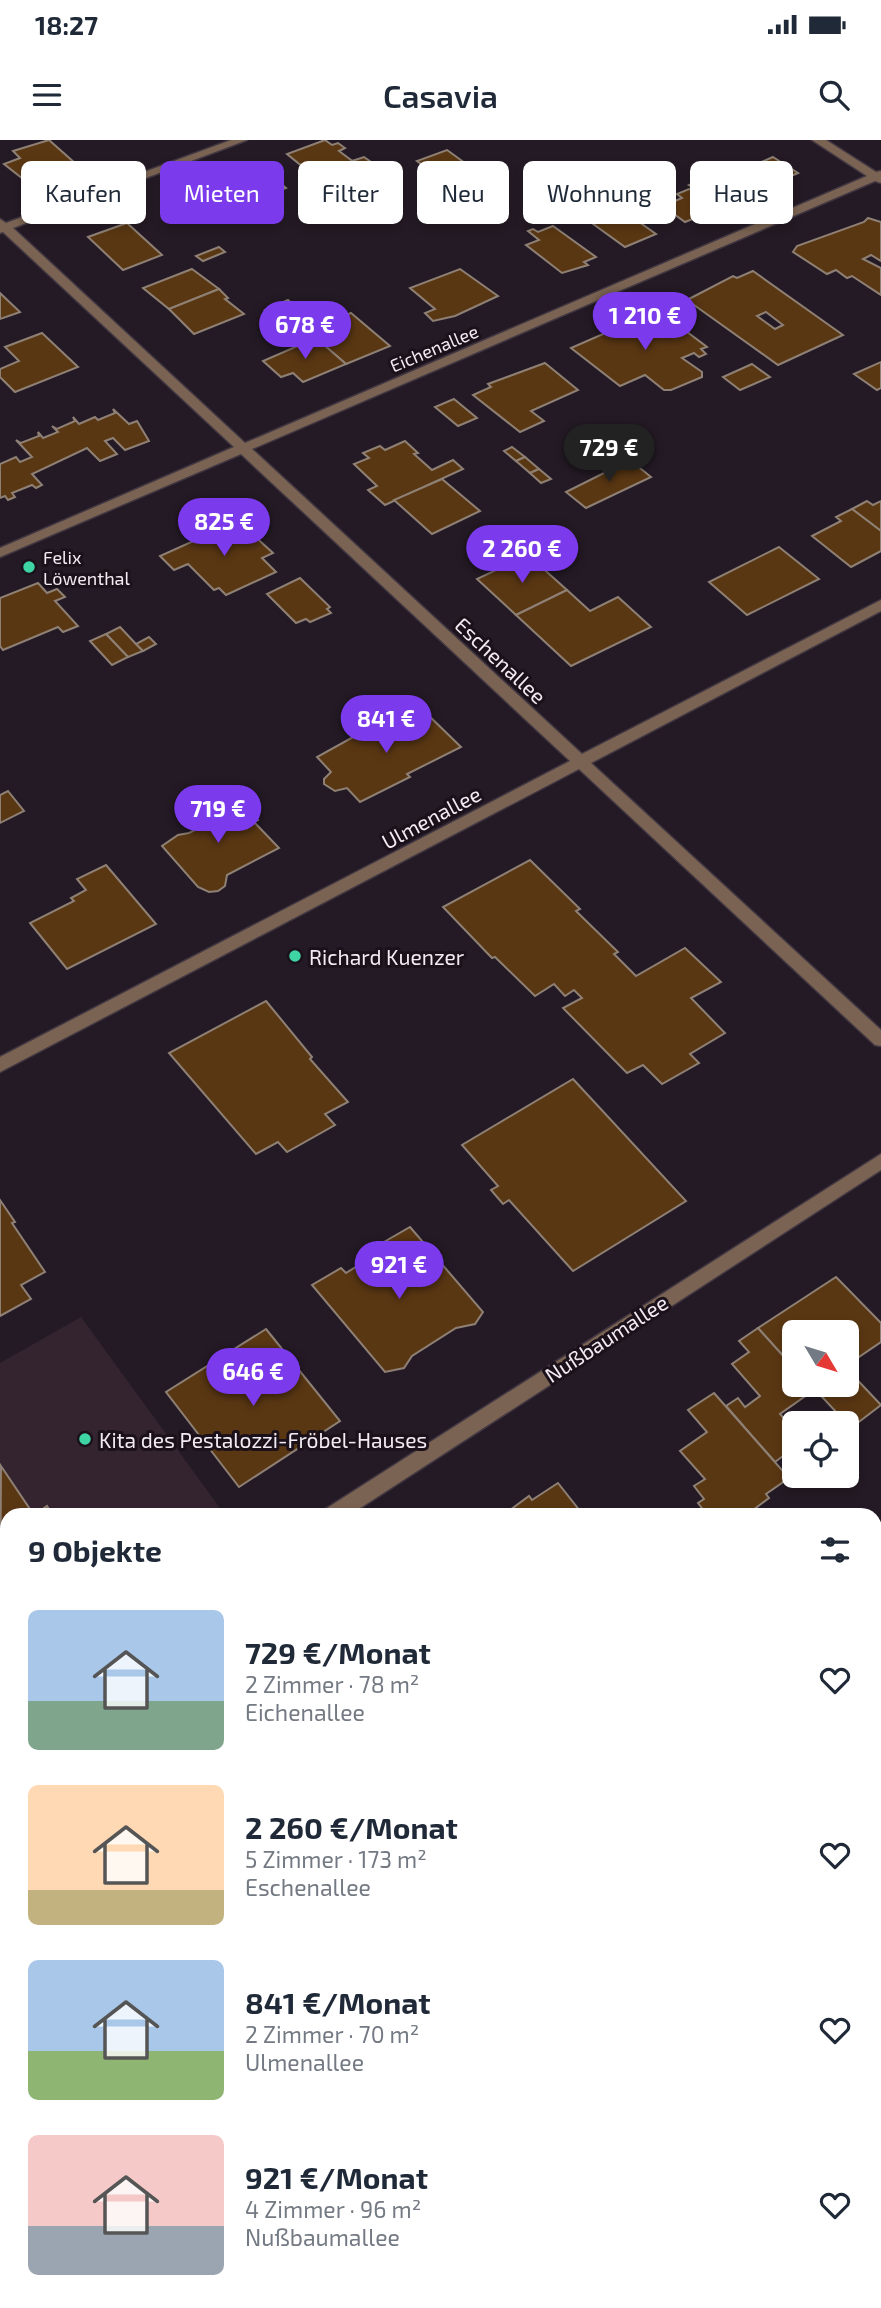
<!DOCTYPE html>
<html lang="de">
<head>
<meta charset="utf-8">
<style>
	:root { --surface:#fff; --page:#f2f2f3; --text:#1f2937; --muted:#747a83; --accent:#7c3aed }
	body { margin:0; font-family:"Exo 2",sans-serif; background:var(--page); color:var(--text); height:100vh; display:flex; flex-direction:column; font-size:26px; white-space:nowrap }
	* { box-sizing:border-box; margin:0 }
	p { font-size:23px; color:var(--muted) }
	.icon { flex:none; width:38px; height:38px; fill:none; stroke:currentColor; stroke-width:2; stroke-linecap:round; stroke-linejoin:round }
	.map { position:relative; flex:1; overflow:hidden }
	.side { position:absolute; left:0px; top:1368px; width:882px; height:800px; display:flex; flex-direction:column; background:var(--surface); border-radius:21px 21px 0 0; box-shadow:0 4px 10px #0003 }
	.side>* { flex:none }
	.hud { position:absolute; left:21px; top:21px; width:840px; height:63px; display:flex; gap:14px }
	.needle { width:46px; rotate:128deg }
	.tools { position:absolute; left:782px; top:1180px; display:grid; gap:14px }
	.tools a { display:grid; place-items:center; width:77px; height:77px; border-radius:10px; background:var(--surface); box-shadow:0 4px 10px #0003; font-size:35px }
	.price { position:absolute; translate:-50% -60px; padding:0 16px; border-radius:24px; background:var(--accent); color:#fff; font-size:23px; line-height:46px; filter:drop-shadow(0 2px 4px #0008) }
	.price::after { content:''; position:absolute; left:50%; top:42px; width:21px; height:16px; margin-left:-10px; background:inherit; clip-path:polygon(0 0,100% 0,50% 100%) }
	.price.on { background:#222; color:#fff }
	ul { padding:0; list-style:none }
	li { display:flex; align-items:center; gap:21px; height:175px; padding:0 28px }
	li span { display:grid; place-items:center; flex:none; width:196px; height:140px; border-radius:10px; color:#555 }
	li>.icon { margin-inline-start:auto }
	span .icon { width:84px; height:84px; fill:#fffc; stroke-width:1 }
	li b { font-size:30px }
	h2 { display:flex; justify-content:space-between; align-items:center; height:84px; padding:0 28px; font-size:30px }
	.chip { padding:0 24px; border-radius:10px; background:var(--surface); box-shadow:0 4px 10px #0003; font-size:24px; line-height:63px }
	.chip.on { background:var(--accent); color:#fff }
	.status { display:flex; justify-content:space-between; align-items:center; height:49px; padding:0 35px; background:var(--surface); direction:ltr }
	.status svg { height:19px; fill:currentColor }
	header { display:flex; justify-content:space-between; align-items:center; height:91px; padding:0 28px; background:var(--surface); font-size:32px; font-weight:600 }
	.map>svg:first-child { display:block }
	.education { fill:#33242f }
	.building { fill:#5a3713; stroke:#8e8074; stroke-width:2; fill-rule:evenodd }
	.lines { fill:none; stroke-linecap:round; stroke-linejoin:round }
	.minor-casing { stroke:#413742; stroke-width:3 }
	.minor { fill:#7a6352; fill-rule:evenodd }
	.poi-dot { fill:#3ed4a3; stroke:#1b111b; stroke-width:2.5 }
	.labels { text-anchor:middle; dominant-baseline:central; stroke-width:6; stroke-linejoin:round; paint-order:stroke }
	.far-street-label { font-size:18px; fill:#f2ebf3; stroke:#1b111b }
	.far-poi-label { font-size:18px; fill:#f2ebf3; stroke:#1b111b; text-anchor:start }
	.street-label { font-size:21px; fill:#f2ebf3; stroke:#1b111b }
	.poi-label { font-size:21px; fill:#f2ebf3; stroke:#1b111b; text-anchor:start }
</style>
</head>
<body>
<div class="status"><b>18:27</b><svg viewBox="0 0 49 12"><path d="M0 12V9h3v3zM5 12V6h3v6zM10 12V3h3v9zM15 12V0h3v12zM26 1h20v11H26zM47 4h2v5h-2z"/></svg></div>
<header><svg class="icon" aria-label="menu" viewBox="0 0 24 24"><path d="M4 6h16M4 12h16M4 18h16"/></svg>Casavia<svg class="icon" aria-label="search" viewBox="0 0 24 24"><circle cx="10" cy="10" r="6"/><path d="M15 15l6 6"/></svg></header>
<div class="map">
<svg width="881" height="2168" viewBox="0 0 881 2168">
	<rect width="100%" height="100%" fill="#241a25"/>
	<!-- education -->
	<path class="education" d="M81 1177 225 1375 7 1376V1529L0 1533V1223Z"/>
	<!-- building -->
	<g class="building">
		<path d="M49 0 76 24 59 31 63 35 47 41 42 36 27 42 4 24 20 18 13 11Z"/>
		<path d="M325 0 332 5 338 3 345 8 339 11 355 23 333 32 324 25 308 31 287 14Z"/>
		<path d="M447 10 476 31 447 43 417 21Z"/>
		<path d="M364 17 378 27 364 32 353 24 352 21Z"/>
		<path d="M773 17 798 33 754 52 747 47 741 50 724 38Z"/>
		<path d="M261 27 286 48 222 74 200 80 175 59 187 55 186 52 202 49 235 37V34Z"/>
		<path d="M719 32 726 37 724 38 733 44 718 50 702 39Z"/>
		<path d="M702 39 718 50 706 55 689 45Z"/>
		<path d="M689 49 696 53 700 51 722 67 685 82 663 66 682 58 677 54Z"/>
		<path d="M608 60 656 94 625 107 589 81 598 77 587 69Z"/>
		<path d="M868 78 881 82V121L871 115 863 119 881 128V155L852 136 847 138 836 130 827 134 793 112 797 106 864 82Z"/>
		<path d="M127 83 162 115 123 130 88 97Z"/>
		<path d="M553 86 596 117 584 122 588 125 562 133 526 105 539 100 528 91 533 89 538 92Z"/>
		<path d="M219 107 225 112 203 121 196 116Z"/>
		<path d="M192 129 219 149 169 169 143 148Z"/>
		<path d="M460 129 498 156 455 176 433 181 425 173 435 169 410 148Z"/>
		<path d="M753 131 843 195 778 225 687 160 733 136 737 138ZM766 172 783 185 775 189 757 176Z"/>
		<path d="M219 149 228 158 225 159 244 174 194 194 169 169Z"/>
		<path d="M0 153 20 172 0 179Z"/>
		<path d="M288 160 295 166 272 176 265 170Z"/>
		<path d="M658 170 707 207 701 209 706 214 699 217 694 213 682 218 702 232V237L671 250H664L645 235 620 246 571 208Z"/>
		<path d="M351 173 390 206 346 224 316 198 334 190 326 183Z"/>
		<path d="M42 193 78 227 15 252 0 237V229L19 221 5 207Z"/>
		<path d="M316 198 346 224 303 242 293 233 281 237 263 221Z"/>
		<path d="M881 222V248L877 250 854 234Z"/>
		<path d="M545 223 578 250 531 271 544 281 520 292 473 255 491 247 488 244Z"/>
		<path d="M752 224 770 237 740 250 723 237Z"/>
		<path d="M454 259 477 278 458 286 435 267Z"/>
		<path d="M113 269 129 284 137 281 149 301 125 310 113 298 105 301 117 314 100 321 87 308 32 334 42 345 36 348 32 345 12 353 15 357 8 360 5 356 0 358V324L16 317 20 322 32 317 16 300 21 303 39 296 38 292 43 298 58 292 52 286 57 289 75 281 73 277 79 284 95 277 98 280 115 273Z"/>
		<path d="M405 301 418 313 414 314 432 330 453 320 463 329 385 365 368 350 377 346 354 324 369 318 363 313 380 306 385 310Z"/>
		<path d="M512 307 525 317 516 321 504 311Z"/>
		<path d="M525 317 539 329 530 333 516 321Z"/>
		<path d="M630 320 651 337 586 368 566 352Z"/>
		<path d="M539 329 551 339 541 343 530 333Z"/>
		<path d="M442 339 480 371 432 394 394 360Z"/>
		<path d="M867 361 873 365 881 361V391L852 369Z"/>
		<path d="M852 369 881 391V411L851 427 812 396 841 381 836 377Z"/>
		<path d="M238 381 273 413 262 418 276 432 226 455 219 448 214 450 188 424 174 430 160 416 198 399 193 395 209 387 214 392Z"/>
		<path d="M779 407 819 439 747 475 709 442Z"/>
		<path d="M528 415 567 450 516 475 477 439Z"/>
		<path d="M300 438 330 467 327 469 331 473 310 482 306 479 296 483 267 454Z"/>
		<path d="M38 443 47 453 57 449 65 457 55 461 78 486 63 492 58 487 3 510 0 506V458Z"/>
		<path d="M567 450 590 471 618 457 651 487 571 526 516 475Z"/>
		<path d="M120 487 136 504 143 511 128 517 106 494Z"/>
		<path d="M106 494 128 517 112 525 90 501Z"/>
		<path d="M149 497 156 504 143 511 136 504Z"/>
		<path d="M421 568 461 607 407 634 410 637 360 662 347 648 335 651 324 644V639L331 632 317 617 364 591 368 595Z"/>
		<path d="M8 651 24 671 0 683V655Z"/>
		<path d="M215 655 239 681 253 674 258 680 254 682 279 708 227 735 225 746 218 751 209 752 198 747 162 706 178 695 189 693 203 686 187 669Z"/>
		<path d="M530 720 580 769 576 771 618 812 614 814 636 836 685 808 721 842 691 858 725 893 690 914 699 923 662 944 643 925 627 933 563 868 582 858 574 850 565 856 554 844 535 856 495 817 492 818 443 767Z"/>
		<path d="M106 725 156 784 67 829 30 783 74 761 71 758 86 750 77 739Z"/>
		<path d="M266 861 312 917 310 919 348 962 325 974 335 985 287 1012 278 1002 256 1014 169 913Z"/>
		<path d="M573 939 686 1061 573 1131 509 1060 503 1064 491 1050 498 1046 462 1005Z"/>
		<path d="M0 1060 15 1082 12 1083 45 1132 21 1145 31 1159 0 1176Z"/>
		<path d="M410 1087 483 1172 475 1184 456 1188 412 1216 404 1228 385 1232 312 1145 341 1128 346 1133 388 1107 384 1102Z"/>
		<path d="M836 1137 881 1183V1202L847 1225V1192H794V1228L758 1188Z"/>
		<path d="M758 1188 794 1228V1244H810L814 1250 780 1274 793 1289 794 1302 791 1310 775 1322 726 1266 738 1258 745 1267 760 1256 732 1224 749 1212 739 1201Z"/>
		<path d="M266 1189 340 1281 239 1347 166 1252Z"/>
		<path d="M847 1229 881 1265 851 1288 810 1244H847Z"/>
		<path d="M714 1253 789 1338 766 1354 769 1358 745 1376H708L698 1363 704 1359 694 1346 705 1339 680 1311 707 1292 688 1270Z"/>
		<path d="M1 1326 34 1375 47 1366 53 1376H7V1484L0 1486Z"/>
		<path d="M558 1343 584 1376H502L529 1356 532 1360Z"/>
		<path d="M881 1540V1587L875 1580V1544Z"/>
		<path d="M7 1695V1786L0 1791V1700Z"/>
		<path d="M7 1933V2107L4 2102H0V1938Z"/>
		<path d="M881 1965V2098L875 2104V1971Z"/>
		<path d="M35 2161H299L290 2168H39Z"/>
		<path d="M650 2161H808L800 2168H642Z"/>
	</g>
	<g class="lines">
		<defs>
			<g id="minor">
				<path d="M231 0H247L13 88 245 303 867 36 812 0H826L876 32 881 31V43L875 41 252 309 582 614 881 460V471L591 623 881 890V906L875 905 579 629 0 932V917L570 621 241 314 0 417V408L234 307 3 92 0 93V79L6 83Z"/>
				<path d="M881 1014V1030L348 1376H322L324 1370Z"/>
				<path d="M7 1574V1596L0 1599V1577Z"/>
				<path d="M881 1819V1843L875 1846V1822Z"/>
				<path d="M459 2161H488L485 2168H456Z"/>
			</g>
		</defs>
		<!-- minor casing -->
		<use href="#minor" class="minor-casing"/>
		<!-- minor -->
		<use href="#minor" class="minor"/>
	</g>
	<!-- markers -->
	<g class="poi-dot">
		<circle cx="29" cy="427" r="7"/>
		<circle cx="295" cy="816" r="7"/>
		<circle cx="85" cy="1299" r="7"/>
	</g>
	<g class="labels">
		<!-- far-street labels -->
		<g class="far-street-label">
			<text transform="translate(434 208) rotate(-23)">Eichenallee</text>
		</g>
		<!-- far-poi labels -->
		<g class="far-poi-label">
			<text x="43" y="417">Felix<tspan x="43" dy="21">Löwenthal</tspan></text>
		</g>
		<!-- street labels -->
		<g class="street-label">
			<text transform="translate(501 520) rotate(43)">Eschenallee</text>
			<text transform="translate(431 677) rotate(-28)">Ulmenallee</text>
			<text transform="translate(606 1198) rotate(-33)">Nußbaumallee</text>
		</g>
		<!-- poi labels -->
		<g class="poi-label">
			<text x="309" y="816">Richard Kuenzer</text>
			<text x="99" y="1299">Kita des Pestalozzi-Fröbel-Hauses</text>
		</g>
	</g>
</svg>
<div class="tools">
<a><svg class="needle" viewBox="-14 -14 28 28"><path d="M0-13l5 13h-10z" fill="#e53935"/><path d="M0 13l5-13h-10z" fill="#747a83"/></svg></a>
<a><svg class="icon" aria-label="locate" viewBox="0 0 24 24"><circle cx="12" cy="12" r="6"/><path d="M12 2v4M12 18v4M2 12h4M18 12h4"/></svg></a>
</div>
<b class="price" style="left:645px;top:212px">1 210 €</b>
<b class="price" style="left:305px;top:221px">678 €</b>
<b class="price on" style="left:609px;top:344px">729 €</b>
<b class="price" style="left:224px;top:418px">825 €</b>
<b class="price" style="left:522px;top:445px">2 260 €</b>
<b class="price" style="left:386px;top:615px">841 €</b>
<b class="price" style="left:218px;top:705px">719 €</b>
<b class="price" style="left:399px;top:1161px">921 €</b>
<b class="price" style="left:253px;top:1268px">646 €</b>
<div class="hud">
<a class="chip">Kaufen</a>
<a class="chip on">Mieten</a>
<a class="chip">Filter</a>
<a class="chip">Neu</a>
<a class="chip">Wohnung</a>
<a class="chip">Haus</a>
</div>
<section class="side">
<h2>9 Objekte<svg class="icon" aria-label="filters" viewBox="0 0 24 24"><path d="M4 7h16M4 17h16"/><circle cx="9" cy="7" r="2"/><circle cx="15" cy="17" r="2"/></svg></h2>
<ul>
<li><span style="background:linear-gradient(#a9c7e8 65%,#7fa58c 0)"><svg class="icon" aria-label="home" viewBox="0 0 24 24"><path d="M3 11l9-7 9 7M6 9v11h12V9"/></svg></span><div><b>729 €/Monat</b><p>2 Zimmer · 78 m²</p><p>Eichenallee</p></div><svg class="icon" aria-label="heart" viewBox="0 0 24 24"><path d="M12 20l-8-8c-3-5 5-10 8-4 3-6 11-1 8 4z"/></svg></li>
<li><span style="background:linear-gradient(#ffd9b3 75%,#c2b280 0)"><svg class="icon" aria-label="home" viewBox="0 0 24 24"><path d="M3 11l9-7 9 7M6 9v11h12V9"/></svg></span><div><b>2 260 €/Monat</b><p>5 Zimmer · 173 m²</p><p>Eschenallee</p></div><svg class="icon" aria-label="heart" viewBox="0 0 24 24"><path d="M12 20l-8-8c-3-5 5-10 8-4 3-6 11-1 8 4z"/></svg></li>
<li><span style="background:linear-gradient(#a9c7e8 65%,#8fb573 0)"><svg class="icon" aria-label="home" viewBox="0 0 24 24"><path d="M3 11l9-7 9 7M6 9v11h12V9"/></svg></span><div><b>841 €/Monat</b><p>2 Zimmer · 70 m²</p><p>Ulmenallee</p></div><svg class="icon" aria-label="heart" viewBox="0 0 24 24"><path d="M12 20l-8-8c-3-5 5-10 8-4 3-6 11-1 8 4z"/></svg></li>
<li><span style="background:linear-gradient(#f6c9c9 65%,#9aa5b1 0)"><svg class="icon" aria-label="home" viewBox="0 0 24 24"><path d="M3 11l9-7 9 7M6 9v11h12V9"/></svg></span><div><b>921 €/Monat</b><p>4 Zimmer · 96 m²</p><p>Nußbaumallee</p></div><svg class="icon" aria-label="heart" viewBox="0 0 24 24"><path d="M12 20l-8-8c-3-5 5-10 8-4 3-6 11-1 8 4z"/></svg></li>
</ul>
</section>
</div>
</body>
</html>
